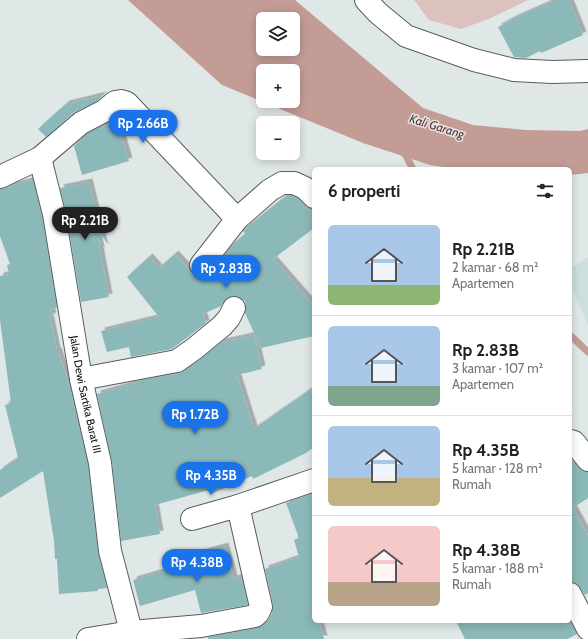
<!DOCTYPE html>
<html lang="id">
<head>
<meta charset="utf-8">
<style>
	:root { --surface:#fff; --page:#f2f2f2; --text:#222; --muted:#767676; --line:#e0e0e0; --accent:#1a73e8 }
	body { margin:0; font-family:Cabin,sans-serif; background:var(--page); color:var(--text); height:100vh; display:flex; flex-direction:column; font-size:15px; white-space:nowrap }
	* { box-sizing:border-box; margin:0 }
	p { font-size:13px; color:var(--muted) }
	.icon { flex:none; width:22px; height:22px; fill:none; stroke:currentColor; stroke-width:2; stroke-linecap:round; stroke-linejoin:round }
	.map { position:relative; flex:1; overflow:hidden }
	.side { position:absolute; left:312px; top:167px; width:260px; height:456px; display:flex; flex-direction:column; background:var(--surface); border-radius:6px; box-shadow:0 2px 10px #0003 }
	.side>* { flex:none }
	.tools { position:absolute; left:256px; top:12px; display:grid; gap:8px }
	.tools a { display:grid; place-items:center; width:44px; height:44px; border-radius:6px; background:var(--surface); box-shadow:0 2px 10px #0003; font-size:20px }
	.price { position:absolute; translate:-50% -34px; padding:0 9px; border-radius:14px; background:var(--accent); color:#fff; font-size:13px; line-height:26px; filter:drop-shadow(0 1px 2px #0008) }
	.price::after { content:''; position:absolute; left:50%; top:24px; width:12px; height:9px; margin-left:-6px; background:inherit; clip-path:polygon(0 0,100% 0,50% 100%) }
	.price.active { background:#222; color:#fff }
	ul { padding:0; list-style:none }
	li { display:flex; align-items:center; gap:12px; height:100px; padding:0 16px }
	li+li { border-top:1px solid var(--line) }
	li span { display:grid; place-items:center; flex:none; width:112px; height:80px; border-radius:6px; color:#555 }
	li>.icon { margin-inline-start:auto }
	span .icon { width:48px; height:48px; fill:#fffc; stroke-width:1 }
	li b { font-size:17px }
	h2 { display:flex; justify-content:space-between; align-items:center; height:48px; padding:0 16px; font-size:17px }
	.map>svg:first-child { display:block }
	.built { fill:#cddede }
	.green { fill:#dcc2bf }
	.water { fill:#c39c96; fill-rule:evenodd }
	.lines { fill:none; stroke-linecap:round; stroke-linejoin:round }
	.stream { stroke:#c39c96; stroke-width:7 }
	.building { fill:#8bb8b8; filter:url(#shadow) }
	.minor-casing { stroke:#585e5e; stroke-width:24 }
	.minor { stroke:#fff; stroke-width:22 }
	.labels { text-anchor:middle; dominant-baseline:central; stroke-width:3; stroke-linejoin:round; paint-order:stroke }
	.street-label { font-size:11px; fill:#101212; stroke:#e0e7e7 }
	.water-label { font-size:12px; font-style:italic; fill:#5d2924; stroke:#e0e7e7 }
</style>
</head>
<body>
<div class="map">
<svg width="588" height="639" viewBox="0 0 588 639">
	<defs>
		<filter id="shadow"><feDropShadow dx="3.5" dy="-3.5" stdDeviation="0" flood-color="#0004"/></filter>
	</defs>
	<rect width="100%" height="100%" fill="#e0e7e7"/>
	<!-- built -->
	<path class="built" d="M588 257V325L570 284V269Z"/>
	<!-- green -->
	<path class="green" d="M414 0H528L489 19 461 29 429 20Z"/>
	<!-- water -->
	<path class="water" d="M128 0H295L423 108 473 125 526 130 580 131 588 129V173L570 175V169H457L430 165 363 143 222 85ZM263 19H293V49H263ZM263 71H293V101H263Z"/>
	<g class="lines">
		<!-- stream -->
		<g class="stream">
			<path d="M403 150 413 169"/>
			<path d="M570 335 588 352"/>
		</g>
	</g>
	<!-- building -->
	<g class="building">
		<path d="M556 0H569L583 35 541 53 540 51 526 58 514 57 498 27 515 18Z"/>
		<path d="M103 95 97 101 73 113 46 137 38 129 66 104Z"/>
		<path d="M109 122 112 133 120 131 129 161 82 175 74 146 88 133Z"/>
		<path d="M33 180 42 217 57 308 51 309 53 316 50 317 57 351H58L70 387 88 465 98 552 107 588 98 589V591L59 594 57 559H55L54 541 43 471 0 498V470L18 458 5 405 11 403 0 320V276L9 274 7 265 10 264 0 236V189Z"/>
		<path d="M89 182 105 248 98 239 109 297 81 302 66 212 60 188Z"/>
		<path d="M286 196H291L298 198 306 206 314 217V228L273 259 314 306V336L261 348 245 313 246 308 245 301 239 297 233 296 227 298 221 306 203 314 206 323 172 349 131 357 129 347 107 352 101 331 159 317 127 277 149 257 159 268 175 254 196 277 206 276 211 273 231 246 245 234 243 231 246 228Z"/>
		<path d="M254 335 262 369 237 375 254 429 314 387V447L306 453 253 479 252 476 211 494 209 490 155 505 160 534 121 541 112 462 97 394 137 383 136 381 180 373 201 359 222 342Z"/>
		<path d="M570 457 578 468 583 471 588 472V498L573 508 588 535V593L585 595 577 584 570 582Z"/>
		<path d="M314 493V593L312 594 314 603V621H319L324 639H208V637L257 628 267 622 272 613 273 605 265 569 299 557 294 540 299 538 286 503Z"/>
		<path d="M225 546 234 579 241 577 248 605 201 613 195 590 140 606 133 580 188 564 186 557Z"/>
		<path d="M456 621H570L577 634 567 639H465Z"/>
	</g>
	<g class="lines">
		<defs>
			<g id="minor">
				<path d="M366 0 378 13 406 36 474 60 514 70 552 72 588 71"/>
				<path id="s1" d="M40 158 54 214 81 379 100 463 110 551 133 639"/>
				<path d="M0 177 40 158 81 123 104 111 115 102 121 101 127 103 237 219"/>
				<path d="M201 265 237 219 270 190 282 183H294L305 188 314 197"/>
				<path d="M81 379 177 361 194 349 222 326 229 318 234 308"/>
				<path d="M570 441 574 442 588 460"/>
				<path d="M192 519 238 506"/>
				<path d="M570 594 588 629"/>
				<path d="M88 639 131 632 201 626 255 616 258 613 261 607 238 506 314 480"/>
			</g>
		</defs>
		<!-- minor casing -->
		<use href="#minor" class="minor-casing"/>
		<!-- minor -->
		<use href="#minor" class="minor"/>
	</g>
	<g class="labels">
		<!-- street labels -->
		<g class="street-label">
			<text stroke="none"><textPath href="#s1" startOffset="241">Jalan Dewi Sartika Barat III</textPath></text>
		</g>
		<!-- water labels -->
		<g class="water-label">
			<text transform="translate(437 126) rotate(17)">Kali Garang</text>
		</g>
	</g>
</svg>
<div class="tools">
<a><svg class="icon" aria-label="layers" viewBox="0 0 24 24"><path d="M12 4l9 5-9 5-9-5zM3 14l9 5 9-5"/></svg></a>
<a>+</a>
<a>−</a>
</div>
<b class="price" style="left:143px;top:144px">Rp 2.66B</b>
<b class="price active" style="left:85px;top:241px">Rp 2.21B</b>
<b class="price" style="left:226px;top:289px">Rp 2.83B</b>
<b class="price" style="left:195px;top:435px">Rp 1.72B</b>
<b class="price" style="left:211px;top:496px">Rp 4.35B</b>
<b class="price" style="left:197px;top:583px">Rp 4.38B</b>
<section class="side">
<h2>6 properti<svg class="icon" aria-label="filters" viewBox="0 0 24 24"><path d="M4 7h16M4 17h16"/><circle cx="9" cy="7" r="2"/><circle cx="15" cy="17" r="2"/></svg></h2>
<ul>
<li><span style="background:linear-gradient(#a9c7e8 75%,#8fb573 0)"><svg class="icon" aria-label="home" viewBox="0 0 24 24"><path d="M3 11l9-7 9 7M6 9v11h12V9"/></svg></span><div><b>Rp 2.21B</b><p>2 kamar · 68 m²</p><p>Apartemen</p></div></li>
<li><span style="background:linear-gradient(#a9c7e8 75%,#7fa58c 0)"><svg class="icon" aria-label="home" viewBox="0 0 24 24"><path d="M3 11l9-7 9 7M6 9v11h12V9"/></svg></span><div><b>Rp 2.83B</b><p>3 kamar · 107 m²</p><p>Apartemen</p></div></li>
<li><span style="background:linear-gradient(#a9c7e8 65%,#c2b280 0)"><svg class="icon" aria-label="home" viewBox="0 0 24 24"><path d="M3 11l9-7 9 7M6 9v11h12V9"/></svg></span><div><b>Rp 4.35B</b><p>5 kamar · 128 m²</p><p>Rumah</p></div></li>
<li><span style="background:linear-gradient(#f6c9c9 70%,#b9a48a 0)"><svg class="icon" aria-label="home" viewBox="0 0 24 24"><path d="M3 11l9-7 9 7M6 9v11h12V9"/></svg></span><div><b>Rp 4.38B</b><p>5 kamar · 188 m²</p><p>Rumah</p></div></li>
</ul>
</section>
</div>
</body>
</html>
